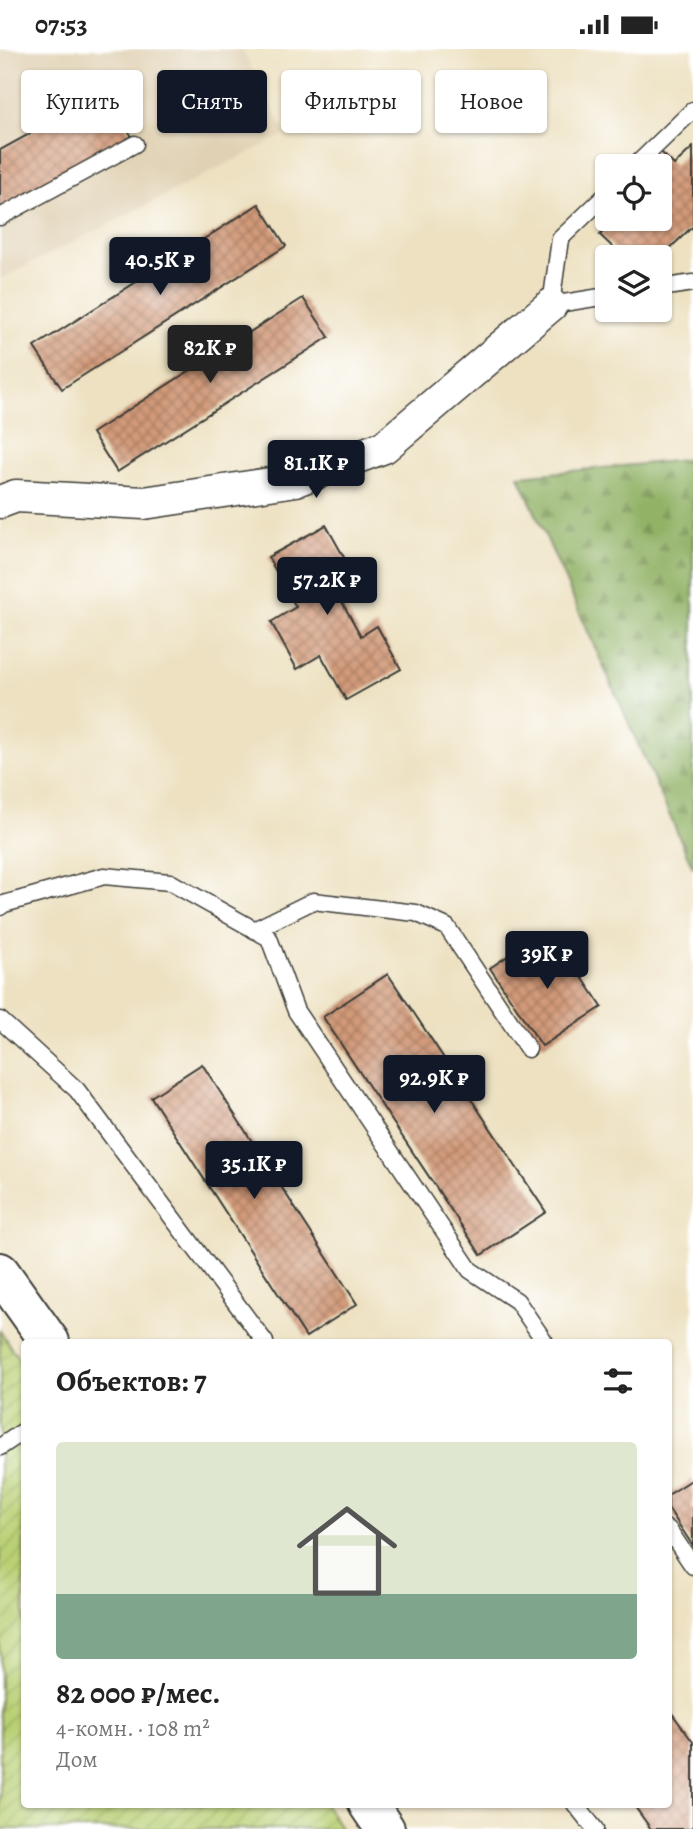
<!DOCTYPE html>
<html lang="ru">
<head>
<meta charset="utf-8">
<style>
	:root { --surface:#fff; --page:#f6f6f6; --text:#222; --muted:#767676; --accent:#111827 }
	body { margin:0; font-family:Alegreya,serif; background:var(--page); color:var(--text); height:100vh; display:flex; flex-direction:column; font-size:26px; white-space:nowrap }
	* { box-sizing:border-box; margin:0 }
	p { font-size:23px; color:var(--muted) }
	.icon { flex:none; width:38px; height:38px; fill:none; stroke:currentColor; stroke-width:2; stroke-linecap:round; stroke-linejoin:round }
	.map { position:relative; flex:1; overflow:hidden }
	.side { position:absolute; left:21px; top:1290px; width:651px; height:469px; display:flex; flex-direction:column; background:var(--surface); border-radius:7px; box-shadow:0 2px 5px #0004 }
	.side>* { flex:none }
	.banner { position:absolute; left:21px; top:21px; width:651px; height:63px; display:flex; gap:14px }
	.controls { position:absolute; left:595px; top:105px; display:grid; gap:14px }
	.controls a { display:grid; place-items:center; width:77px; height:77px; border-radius:7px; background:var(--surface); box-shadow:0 2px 5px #0004; font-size:35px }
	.price { position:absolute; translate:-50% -60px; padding:0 16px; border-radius:7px; background:var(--accent); color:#fff; font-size:23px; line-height:46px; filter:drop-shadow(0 2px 4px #0008) }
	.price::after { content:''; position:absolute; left:50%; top:42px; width:21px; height:16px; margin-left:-10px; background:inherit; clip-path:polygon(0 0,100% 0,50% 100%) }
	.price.on { background:#222; color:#fff }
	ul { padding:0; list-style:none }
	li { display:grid; align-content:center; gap:14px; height:371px; padding:0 35px }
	li span { display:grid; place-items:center; height:217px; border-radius:7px; color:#555 }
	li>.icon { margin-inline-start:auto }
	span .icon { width:126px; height:126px; fill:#fffc; stroke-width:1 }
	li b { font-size:30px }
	h2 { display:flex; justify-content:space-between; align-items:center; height:84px; padding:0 35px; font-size:30px }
	.pill { padding:0 24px; border-radius:7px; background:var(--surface); box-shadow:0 2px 5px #0004; font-size:24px; line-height:63px }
	.pill.on { background:var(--accent); color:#fff }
	.status { display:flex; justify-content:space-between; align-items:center; height:49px; padding:0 35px; background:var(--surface); direction:ltr }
	.status svg { height:19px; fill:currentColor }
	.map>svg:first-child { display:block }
	.built { fill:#e0d1b4 }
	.forest { fill:url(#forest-firs); stroke:#576741; stroke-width:2 }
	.garden { fill:url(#garden-furrows); stroke:#6a7648; stroke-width:2 }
	.building { fill:url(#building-cross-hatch) }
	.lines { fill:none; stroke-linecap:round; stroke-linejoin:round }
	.lane-casing { stroke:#3b3a35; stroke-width:19 }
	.street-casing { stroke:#3b3a35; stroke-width:35 }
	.secondary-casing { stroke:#3b3a35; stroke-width:42 }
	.lane { stroke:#fff; stroke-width:16 }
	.street { stroke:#fff; stroke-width:32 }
	.secondary { stroke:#fff; stroke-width:38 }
</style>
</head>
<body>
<div class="status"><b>07:53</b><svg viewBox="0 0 49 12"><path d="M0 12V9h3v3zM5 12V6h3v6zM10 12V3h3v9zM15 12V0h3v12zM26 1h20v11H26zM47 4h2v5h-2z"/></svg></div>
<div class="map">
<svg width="693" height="1780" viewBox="0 0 693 1780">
	<defs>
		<pattern id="forest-firs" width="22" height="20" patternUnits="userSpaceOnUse" patternTransform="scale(1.75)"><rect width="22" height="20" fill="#92b266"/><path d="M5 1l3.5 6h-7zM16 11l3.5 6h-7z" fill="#7d9858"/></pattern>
		<pattern id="garden-furrows" width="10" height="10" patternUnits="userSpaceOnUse" patternTransform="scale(1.75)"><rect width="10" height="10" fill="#b9d074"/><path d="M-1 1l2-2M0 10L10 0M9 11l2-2" fill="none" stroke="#9eb264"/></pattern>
		<pattern id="building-cross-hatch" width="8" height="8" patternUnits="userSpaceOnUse" patternTransform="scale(1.75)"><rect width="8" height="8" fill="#d29a79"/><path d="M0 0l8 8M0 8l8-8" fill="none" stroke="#aa7d62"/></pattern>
	</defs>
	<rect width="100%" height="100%" fill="#fff"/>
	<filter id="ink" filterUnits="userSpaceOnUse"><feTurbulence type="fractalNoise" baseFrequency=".0143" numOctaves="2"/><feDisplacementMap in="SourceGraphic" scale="14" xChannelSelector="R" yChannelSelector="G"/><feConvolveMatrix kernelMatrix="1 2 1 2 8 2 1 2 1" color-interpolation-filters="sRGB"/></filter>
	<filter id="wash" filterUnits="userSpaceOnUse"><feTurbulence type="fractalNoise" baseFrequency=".00686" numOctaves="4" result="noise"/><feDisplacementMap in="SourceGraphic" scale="28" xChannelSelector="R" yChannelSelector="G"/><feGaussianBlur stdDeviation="1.57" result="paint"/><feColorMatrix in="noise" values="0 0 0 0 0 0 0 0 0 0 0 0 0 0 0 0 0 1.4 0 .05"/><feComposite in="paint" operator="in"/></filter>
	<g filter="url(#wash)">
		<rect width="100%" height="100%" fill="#ede1c1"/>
		<!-- built -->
		<path class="built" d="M3 0H242L286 85 0 230V1Z"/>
		<!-- forest -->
		<path class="forest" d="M693 410V819L519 427Z"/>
		<!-- garden -->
		<path class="garden" d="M0 1282 24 1318V1755H325L341 1780H0Z"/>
		<g id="blocks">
			<!-- building -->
			<g class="building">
				<path d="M107 42 132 88 0 161V101Z"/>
				<path d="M693 98V181L691 179 661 208H623L600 186 616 170H660V117H641L658 100 674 116Z"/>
				<path d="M259 155 286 197 62 340 34 298Z"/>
				<path d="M303 249 329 288 117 423 92 384Z"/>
				<path d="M326 476 350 519 329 530 361 587 377 577 401 620 346 651 321 606 297 620 271 573 296 558 268 508Z"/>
				<path d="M557 891 602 958 542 997 490 919 518 900 526 912Z"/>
				<path d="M388 925 546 1163 481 1206 323 968Z"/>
				<path d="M202 1015 357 1255 306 1288 151 1048Z"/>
				<path d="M693 1430V1497L668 1459V1446Z"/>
				<path d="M668 1659 693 1693V1777L690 1780H651L633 1755H668Z"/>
			</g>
		</g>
	</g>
	<g filter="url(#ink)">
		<use href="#blocks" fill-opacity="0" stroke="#3b3a35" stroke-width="2"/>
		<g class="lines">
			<defs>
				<g id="lane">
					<path d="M635 117 693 61"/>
					<path d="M607 145 560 190 551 256 607 247"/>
					<path d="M0 168 135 95"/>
					<path d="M660 239 693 234"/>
					<path d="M0 858 4 855 104 827 170 833 269 889 296 962 470 1221 517 1252 545 1293"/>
					<path d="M254 881 313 852 416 864 447 878 528 1000"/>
					<path d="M0 971 77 1041 265 1293"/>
					<path d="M0 1398 24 1382"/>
					<path d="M668 1480 693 1517"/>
					<path d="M575 1755 595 1780"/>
				</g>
				<path id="street" d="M0 453 16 447 144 454 296 431 384 398 551 256"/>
				<g id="secondary">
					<path d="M0 1223 50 1293"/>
					<path d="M368 1755 385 1780"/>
				</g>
			</defs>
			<!-- lane casing -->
			<use href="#lane" class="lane-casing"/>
			<!-- street casing -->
			<use href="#street" class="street-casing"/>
			<!-- secondary casing -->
			<use href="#secondary" class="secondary-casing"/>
			<!-- lane -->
			<use href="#lane" class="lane"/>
			<!-- street -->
			<use href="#street" class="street"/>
			<!-- secondary -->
			<use href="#secondary" class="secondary"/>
		</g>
	</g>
</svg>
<div class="controls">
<a><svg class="icon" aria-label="locate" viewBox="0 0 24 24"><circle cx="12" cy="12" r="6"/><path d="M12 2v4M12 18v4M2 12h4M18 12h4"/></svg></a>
<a><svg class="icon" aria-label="layers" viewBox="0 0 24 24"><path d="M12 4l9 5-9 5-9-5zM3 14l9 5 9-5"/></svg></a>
</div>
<b class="price" style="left:160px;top:248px">40.5K ₽</b>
<b class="price on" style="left:210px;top:336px">82K ₽</b>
<b class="price" style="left:316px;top:451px">81.1K ₽</b>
<b class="price" style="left:327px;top:568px">57.2K ₽</b>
<b class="price" style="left:547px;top:942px">39K ₽</b>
<b class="price" style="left:434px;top:1066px">92.9K ₽</b>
<b class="price" style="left:254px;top:1152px">35.1K ₽</b>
<div class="banner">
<a class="pill">Купить</a>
<a class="pill on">Снять</a>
<a class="pill">Фильтры</a>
<a class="pill">Новое</a>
</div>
<section class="side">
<h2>Объектов: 7<svg class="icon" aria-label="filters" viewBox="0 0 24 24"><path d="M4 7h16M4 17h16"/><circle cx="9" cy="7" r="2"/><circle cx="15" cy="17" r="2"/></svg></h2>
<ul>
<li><span style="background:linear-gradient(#dfe7d0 70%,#7fa58c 0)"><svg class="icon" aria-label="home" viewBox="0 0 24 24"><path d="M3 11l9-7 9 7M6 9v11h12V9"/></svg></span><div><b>82 000 ₽/мес.</b><p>4-комн. · 108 m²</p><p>Дом</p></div></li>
</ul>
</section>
</div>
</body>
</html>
